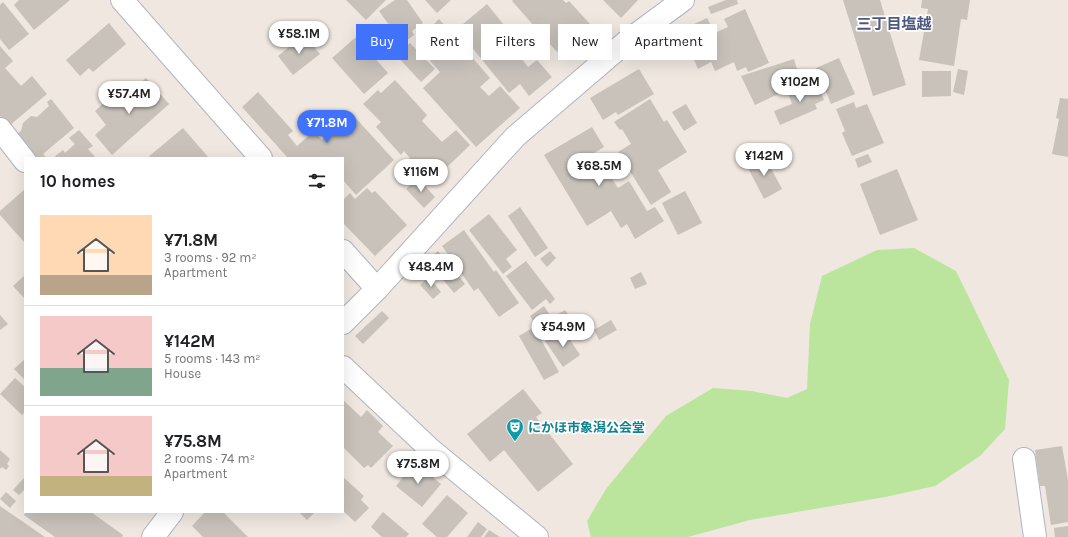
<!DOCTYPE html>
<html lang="en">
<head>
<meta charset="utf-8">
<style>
	:root { --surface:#fff; --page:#f2f2f2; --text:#202124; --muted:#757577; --line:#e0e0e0; --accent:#4172fb }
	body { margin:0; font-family:Karla,"Noto Sans JP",sans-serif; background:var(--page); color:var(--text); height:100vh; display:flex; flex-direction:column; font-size:15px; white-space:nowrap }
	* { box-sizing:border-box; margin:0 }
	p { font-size:13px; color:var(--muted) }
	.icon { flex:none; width:22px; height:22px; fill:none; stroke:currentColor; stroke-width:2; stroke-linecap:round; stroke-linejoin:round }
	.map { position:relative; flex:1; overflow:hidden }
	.side { position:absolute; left:24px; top:157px; width:320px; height:356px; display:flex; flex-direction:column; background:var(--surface); border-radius:0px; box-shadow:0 4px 16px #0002 }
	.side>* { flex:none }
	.guide { position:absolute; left:356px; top:24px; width:380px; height:36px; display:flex; gap:8px }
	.price { position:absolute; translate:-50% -34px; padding:0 9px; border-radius:14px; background:#fff; color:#222; font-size:13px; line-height:26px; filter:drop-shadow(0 1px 2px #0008) }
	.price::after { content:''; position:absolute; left:50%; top:24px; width:12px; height:9px; margin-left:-6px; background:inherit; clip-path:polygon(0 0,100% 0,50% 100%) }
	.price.current { background:var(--accent); color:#fff }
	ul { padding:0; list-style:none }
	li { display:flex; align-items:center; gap:12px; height:100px; padding:0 16px }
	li+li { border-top:1px solid var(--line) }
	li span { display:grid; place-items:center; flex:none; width:112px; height:80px; border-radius:0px; color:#555 }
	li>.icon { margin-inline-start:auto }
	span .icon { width:48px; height:48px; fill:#fffc; stroke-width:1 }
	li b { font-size:17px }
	h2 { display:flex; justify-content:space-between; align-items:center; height:48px; padding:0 16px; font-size:17px }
	.tag { padding:0 14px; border-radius:0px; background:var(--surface); box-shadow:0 4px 16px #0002; font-size:14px; line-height:36px }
	.tag.current { background:var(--accent); color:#fff }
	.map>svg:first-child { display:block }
	.green { fill:#bbe59d }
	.building { fill:#c8c2bb }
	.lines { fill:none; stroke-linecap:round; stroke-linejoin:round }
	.minor-casing { stroke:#b0b4be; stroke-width:24 }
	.minor { stroke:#fff; stroke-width:22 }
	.labels { text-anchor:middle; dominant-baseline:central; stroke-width:3.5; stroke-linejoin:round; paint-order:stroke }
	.culture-label { font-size:13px; font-weight:bold; fill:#0d838f; stroke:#fff; text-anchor:start }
	.quarter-label { font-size:15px; font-weight:bold; fill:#4d5a7f; stroke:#fff }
</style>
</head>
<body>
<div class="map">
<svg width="1068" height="537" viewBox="0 0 1068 537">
	<rect width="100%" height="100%" fill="#efe7e0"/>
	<!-- green -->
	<path class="green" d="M914 248 956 271 1009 380 1005 429 980 456 935 486 885 497 750 520 688 537H591L587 521 606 489 666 416 713 388 752 391 787 398 807 389 810 324 822 276 877 250Z"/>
	<!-- building -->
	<g class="building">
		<path d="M19 0H70L34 30 14 5Z"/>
		<path d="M346 0H386L366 20Z"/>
		<path d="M395 0H407L423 23 412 31 414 35 407 40 405 37 400 40 379 11Z"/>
		<path d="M425 0H451L437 13Z"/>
		<path d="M513 0H563L566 3 569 1 590 24 577 36 587 47 576 56 565 44 557 52 512 1Z"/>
		<path d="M603 0H638L621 18Z"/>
		<path d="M726 0H737L738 4 711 14 708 7Z"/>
		<path d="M843 0H880L906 85 873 96Z"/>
		<path d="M922 0H970L967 20 961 19 954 66 919 60 928 9 921 8Z"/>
		<path d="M3 2 29 34 9 50 0 39V5Z"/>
		<path d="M487 4 520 45 514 49 528 67 537 60 552 77 529 96 520 84 509 93 457 29Z"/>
		<path d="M745 9 769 63 748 72 746 67 737 71 734 62 715 71 711 62 698 69 681 30 707 18 715 33 728 27 724 19Z"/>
		<path d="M439 19 490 78 480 87 489 96 500 86 520 108 476 147 423 88 440 72 430 61 436 56 432 52 438 46 431 27Z"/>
		<path d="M109 23 126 44 93 72 89 68 80 76 66 60Z"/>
		<path d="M388 30 399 42 390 50 379 39Z"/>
		<path d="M304 35 320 54 293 75 278 56Z"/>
		<path d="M356 37 388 73 364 94 332 58Z"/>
		<path d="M410 43 435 69 421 82 396 55Z"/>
		<path d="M0 46 13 61 5 68 21 86 32 76 47 94 9 126 0 116Z"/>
		<path d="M839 58 855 94 831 104 816 68Z"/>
		<path d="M794 59 801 83 755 105 741 76Z"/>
		<path d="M639 69 654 94 618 115 616 112 603 120 590 98Z"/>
		<path d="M958 69 968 71 964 95 953 92Z"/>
		<path d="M922 71H951V96L922 97Z"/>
		<path d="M146 78 169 104 112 155 95 135 106 125 95 111 116 92 122 99Z"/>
		<path d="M395 80 427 115 422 121 442 142 456 130 470 145 446 168 442 163 424 180 407 161 410 158 404 151 401 155 376 127 381 122 363 104 378 90 381 93Z"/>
		<path d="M816 81 824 100 815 104 817 109 780 125 774 111 792 104 788 93Z"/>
		<path d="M258 92 293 131 288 135 297 146 314 131 322 140 351 113 394 160 356 195 343 180V158H288L242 107Z"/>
		<path d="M1060 98 1068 99V157L1052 154 1059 119 1056 118Z"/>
		<path d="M51 99 74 128 43 154 47 158H37L17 134 21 131 23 123 31 116 37 117 49 106 47 102Z"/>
		<path d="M650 99 664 122 667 120 687 152 658 170 671 192 651 205 618 152 631 144 622 129 620 130 614 122Z"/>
		<path d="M854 102 856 108 867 104 884 143 852 156 842 133 845 131 836 109Z"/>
		<path d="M686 104 697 123 684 131 672 112Z"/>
		<path d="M592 127 604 147 586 158 596 173 605 168 618 188 629 181 647 211 655 207 664 221 635 239 627 224 621 228 611 211 587 226 544 155Z"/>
		<path d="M183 128 209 158H147Z"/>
		<path d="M79 130 93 146 88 149 96 158H53L63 150 65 153 75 144 69 138Z"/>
		<path d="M868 154 872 162 858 168 855 159Z"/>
		<path d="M764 155 782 189 764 199 746 164Z"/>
		<path d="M897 169 918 220 880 235 860 184Z"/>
		<path d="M418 178 435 197 424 208 406 189Z"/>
		<path d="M367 188 372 193 375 191 407 225 375 256 343 223V200L350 193 355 199Z"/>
		<path d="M25 189V243L0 215V211Z"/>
		<path d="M685 191 702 223 678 235 662 203Z"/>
		<path d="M520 207 548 248 535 257 508 216Z"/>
		<path d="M489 214 517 250 506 259 512 267 503 274 469 230Z"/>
		<path d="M464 230 494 272 496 270 519 303 499 317 478 288 474 291 442 246Z"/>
		<path d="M438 251 465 284 454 293 427 260Z"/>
		<path d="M550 251 556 258 547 267 540 259Z"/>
		<path d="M526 261 555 299 550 304 546 299 532 310 506 276Z"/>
		<path d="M641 272 647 284 635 289 630 278Z"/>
		<path d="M25 275V299L13 286Z"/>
		<path d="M429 277 441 292 433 299 420 285Z"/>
		<path d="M544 306 557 326 543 335 530 316Z"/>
		<path d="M565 310 572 320 563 326 556 315Z"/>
		<path d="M382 311 389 318 363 344 355 336Z"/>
		<path d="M0 315 8 324 0 330Z"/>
		<path d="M611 320 617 330 599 340 594 330Z"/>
		<path d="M534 327 559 372 544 380 519 336Z"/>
		<path d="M563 329 580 355 563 367 545 341Z"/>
		<path d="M25 359V380L14 369Z"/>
		<path d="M15 378 25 387V391L24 393 25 394V412L22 415 0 394Z"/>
		<path d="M523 389 542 413 536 417 573 464 538 492 504 450 490 462 467 434Z"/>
		<path d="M343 400 361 417 367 410 383 426 378 432 393 446 371 468 368 465 364 468 343 447Z"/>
		<path d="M1062 446 1068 480V522L1051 525 1045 486H1040L1035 450Z"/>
		<path d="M0 450 10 459 7 464 9 466 6 470 2 467 0 469Z"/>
		<path d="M415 462 441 484 422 507 396 486Z"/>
		<path d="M343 477 364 496 361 500 369 508 355 522 343 511Z"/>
		<path d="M24 478 25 479V489L19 495 13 490Z"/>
		<path d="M6 492 16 501 10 508 0 499Z"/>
		<path d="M447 495 468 513 447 537H437L422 524Z"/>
		<path d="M0 506 45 537H0Z"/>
		<path d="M26 512H91L123 535 122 537H55L24 515Z"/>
		<path d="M205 512H223L248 537H203L192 526Z"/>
		<path d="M299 512H315L307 520Z"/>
		<path d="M383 512 409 534 406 537H382L371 527Z"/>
		<path d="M478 522 487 529 481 537H467Z"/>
		<path d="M1068 526V537H1055L1054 528Z"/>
		<path d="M489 530 500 537H484Z"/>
	</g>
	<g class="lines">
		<defs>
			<g id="minor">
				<path d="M122 0 261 158"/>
				<path d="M0 129 25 161"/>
				<path d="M343 251 377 289"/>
				<path d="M343 323 377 289 515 137 626 42 683 0"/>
				<path d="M343 367 430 449 537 537"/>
				<path d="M1024 459 1035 537"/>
				<path d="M153 537 172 512"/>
			</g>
		</defs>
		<!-- minor casing -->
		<use href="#minor" class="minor-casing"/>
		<!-- minor -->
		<use href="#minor" class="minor"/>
	</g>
	<!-- icons -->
	<defs>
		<symbol id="theatre-pin" viewBox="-11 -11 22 30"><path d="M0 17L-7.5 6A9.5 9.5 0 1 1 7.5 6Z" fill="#0f9aa8" stroke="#fff"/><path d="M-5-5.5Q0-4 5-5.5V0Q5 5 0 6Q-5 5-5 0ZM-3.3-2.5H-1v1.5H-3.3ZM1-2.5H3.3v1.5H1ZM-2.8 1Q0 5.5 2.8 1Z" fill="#fff"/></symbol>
	</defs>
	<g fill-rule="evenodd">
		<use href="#theatre-pin" x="505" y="417" width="20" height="27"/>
	</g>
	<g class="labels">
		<!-- culture labels -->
		<g class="culture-label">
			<text x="528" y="427">にかほ市象潟公会堂</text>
		</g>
		<!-- quarter labels -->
		<g class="quarter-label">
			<text x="894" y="24">三丁目塩越</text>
		</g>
	</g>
</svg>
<b class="price" style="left:299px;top:55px">¥58.1M</b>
<b class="price" style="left:800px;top:103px">¥102M</b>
<b class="price" style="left:129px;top:115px">¥57.4M</b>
<b class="price current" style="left:327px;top:144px">¥71.8M</b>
<b class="price" style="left:764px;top:177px">¥142M</b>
<b class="price" style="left:599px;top:187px">¥68.5M</b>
<b class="price" style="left:421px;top:193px">¥116M</b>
<b class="price" style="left:431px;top:288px">¥48.4M</b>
<b class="price" style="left:563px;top:348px">¥54.9M</b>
<b class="price" style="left:418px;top:485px">¥75.8M</b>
<div class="guide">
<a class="tag current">Buy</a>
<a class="tag">Rent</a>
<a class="tag">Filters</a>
<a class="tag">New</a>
<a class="tag">Apartment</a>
</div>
<section class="side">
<h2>10 homes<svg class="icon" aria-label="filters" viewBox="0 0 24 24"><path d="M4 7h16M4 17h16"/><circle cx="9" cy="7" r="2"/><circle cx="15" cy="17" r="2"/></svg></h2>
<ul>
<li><span style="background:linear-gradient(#ffd9b3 75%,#b9a48a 0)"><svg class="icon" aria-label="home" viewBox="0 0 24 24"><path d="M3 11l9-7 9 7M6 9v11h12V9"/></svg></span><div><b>¥71.8M</b><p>3 rooms · 92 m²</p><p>Apartment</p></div></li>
<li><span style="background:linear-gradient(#f6c9c9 65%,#7fa58c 0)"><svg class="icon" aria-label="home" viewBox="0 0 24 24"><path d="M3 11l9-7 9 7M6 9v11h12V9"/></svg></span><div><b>¥142M</b><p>5 rooms · 143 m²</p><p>House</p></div></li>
<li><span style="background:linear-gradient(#f6c9c9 75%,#c2b280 0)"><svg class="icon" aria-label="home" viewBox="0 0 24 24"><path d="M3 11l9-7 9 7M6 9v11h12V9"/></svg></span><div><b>¥75.8M</b><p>2 rooms · 74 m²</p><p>Apartment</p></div></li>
</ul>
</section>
</div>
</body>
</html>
